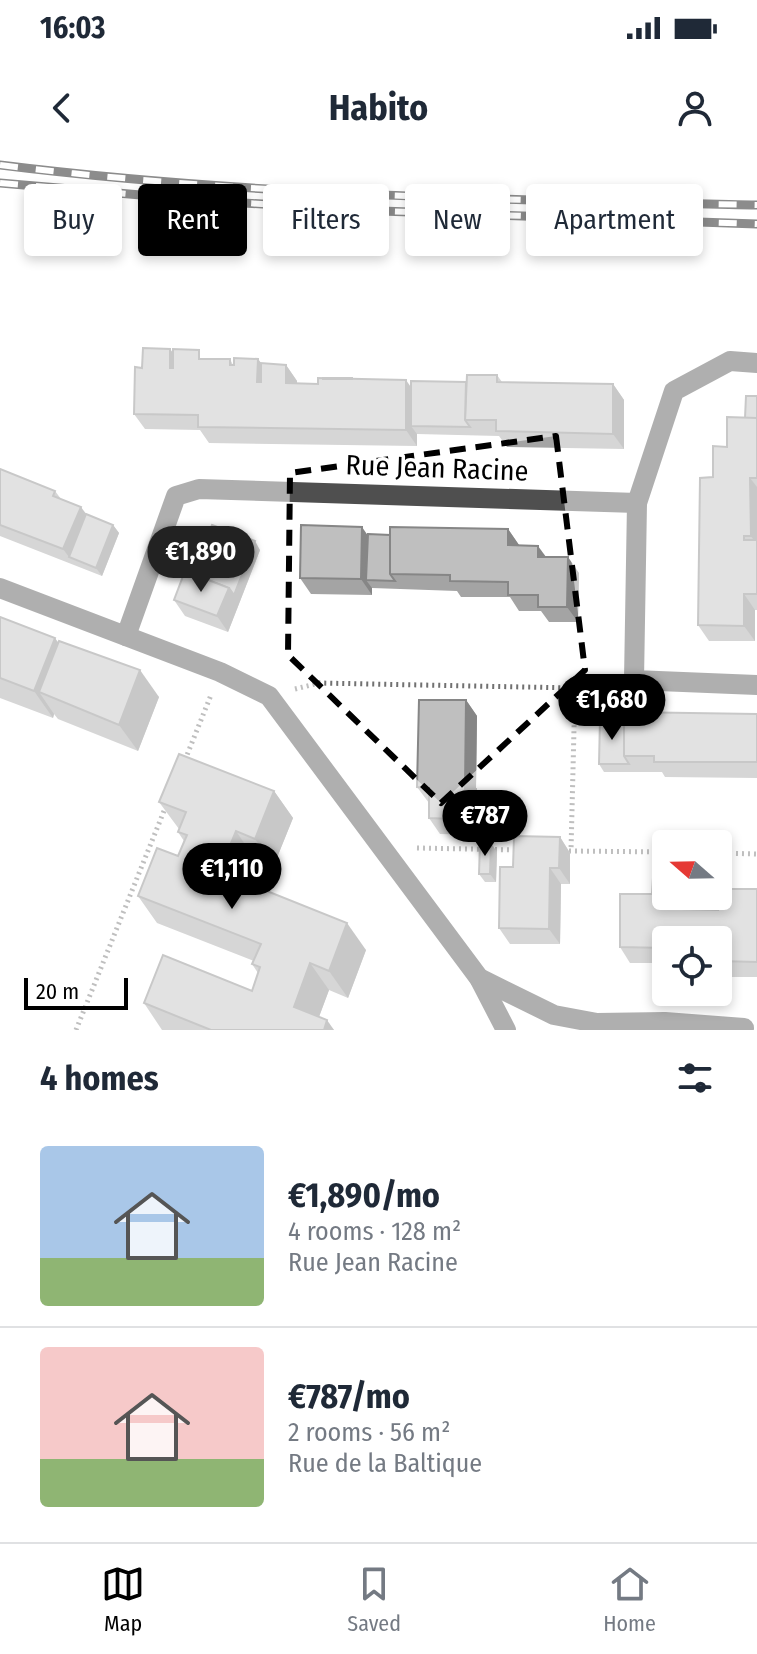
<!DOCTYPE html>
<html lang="en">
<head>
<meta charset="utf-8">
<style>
	:root { --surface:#fff; --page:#f6f6f7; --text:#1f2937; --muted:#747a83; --line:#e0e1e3; --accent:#000 }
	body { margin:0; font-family:"Fira Sans Condensed",sans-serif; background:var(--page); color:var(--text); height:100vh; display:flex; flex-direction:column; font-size:30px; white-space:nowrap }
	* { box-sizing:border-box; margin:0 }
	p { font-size:26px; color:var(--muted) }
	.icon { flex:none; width:44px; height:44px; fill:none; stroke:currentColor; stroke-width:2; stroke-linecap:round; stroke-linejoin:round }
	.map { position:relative; height:870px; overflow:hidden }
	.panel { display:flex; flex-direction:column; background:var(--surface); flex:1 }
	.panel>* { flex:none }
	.top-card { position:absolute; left:24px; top:24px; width:710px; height:72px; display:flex; gap:16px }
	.needle { width:52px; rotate:290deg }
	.fabs { position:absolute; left:652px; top:670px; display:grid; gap:16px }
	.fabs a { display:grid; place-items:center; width:80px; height:80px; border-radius:8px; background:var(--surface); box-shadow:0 4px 12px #0003; font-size:40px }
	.scale { position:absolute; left:24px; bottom:20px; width:104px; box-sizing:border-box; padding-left:8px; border:4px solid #000; border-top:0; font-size:22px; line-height:28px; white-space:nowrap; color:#000; -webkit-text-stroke:6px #fff; paint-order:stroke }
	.price { position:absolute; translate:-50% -68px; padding:0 18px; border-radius:28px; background:var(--accent); color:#fff; font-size:26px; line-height:52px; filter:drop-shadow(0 2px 4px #0008) }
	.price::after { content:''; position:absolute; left:50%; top:48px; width:24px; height:18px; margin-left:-12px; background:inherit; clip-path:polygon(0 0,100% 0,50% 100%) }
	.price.on { background:#222; color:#fff }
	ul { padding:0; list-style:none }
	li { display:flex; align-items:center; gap:24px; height:200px; padding:0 40px }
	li+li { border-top:2px solid var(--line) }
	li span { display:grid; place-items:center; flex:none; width:224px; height:160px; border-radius:8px; color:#555 }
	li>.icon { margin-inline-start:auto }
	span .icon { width:96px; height:96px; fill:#fffc; stroke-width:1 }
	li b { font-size:34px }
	h2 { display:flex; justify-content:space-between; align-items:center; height:96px; padding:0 40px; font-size:34px }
	.pill { padding:0 28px; border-radius:8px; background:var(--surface); box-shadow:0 4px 12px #0003; font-size:28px; line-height:72px }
	.pill.on { background:var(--accent); color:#fff }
	.status { display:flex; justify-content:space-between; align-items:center; height:56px; padding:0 40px; background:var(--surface); direction:ltr }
	.status svg { height:22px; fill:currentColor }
	header { display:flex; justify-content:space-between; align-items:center; height:104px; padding:0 40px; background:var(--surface); font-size:36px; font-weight:700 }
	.menu { display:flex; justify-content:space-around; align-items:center; height:112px; border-top:2px solid var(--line); background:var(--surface); font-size:22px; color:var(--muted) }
	.menu a { display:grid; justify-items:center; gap:4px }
	.menu .on { color:var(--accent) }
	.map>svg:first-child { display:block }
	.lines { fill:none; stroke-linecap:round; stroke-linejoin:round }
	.path { stroke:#717171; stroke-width:5; stroke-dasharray:2 4; stroke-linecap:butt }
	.minor { stroke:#4f4f4f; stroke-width:20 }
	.rail-casing { stroke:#000; stroke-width:9 }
	.rail { stroke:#fff; stroke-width:6; stroke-dasharray:18; stroke-linecap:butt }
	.wall { fill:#a4a4a4 }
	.shaded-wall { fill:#868686 }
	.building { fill:#bfbfbf; stroke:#868686; stroke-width:2 }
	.marked { fill:none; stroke:#000; stroke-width:6; stroke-dasharray:16 10; stroke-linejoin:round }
	.labels { text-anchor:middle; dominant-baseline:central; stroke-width:7; stroke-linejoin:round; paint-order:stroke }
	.street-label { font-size:28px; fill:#000; stroke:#fff }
</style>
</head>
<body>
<div class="status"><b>16:03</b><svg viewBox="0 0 49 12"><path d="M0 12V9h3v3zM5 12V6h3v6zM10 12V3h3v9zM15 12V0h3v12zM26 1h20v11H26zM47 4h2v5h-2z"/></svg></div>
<header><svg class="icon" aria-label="back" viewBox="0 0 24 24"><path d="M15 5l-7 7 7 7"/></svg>Habito<svg class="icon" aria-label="person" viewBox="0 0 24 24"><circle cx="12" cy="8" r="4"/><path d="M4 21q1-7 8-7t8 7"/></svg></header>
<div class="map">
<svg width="757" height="870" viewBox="0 0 757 870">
	<rect width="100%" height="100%" fill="#fff"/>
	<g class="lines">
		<!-- path -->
		<g class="path">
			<path d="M575 528 609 523"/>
			<path d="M295 529 319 523 575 528 571 691"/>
			<path d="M185 600 211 535"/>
			<path d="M417 688 519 690"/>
			<path d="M569 691 666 692"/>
			<path d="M718 693 757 694"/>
			<path d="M76 870 166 646"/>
		</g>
		<!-- minor -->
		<g class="minor">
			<path d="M637 343 634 520 757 525"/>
			<path d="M0 428 220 512 269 536 479 818 506 870"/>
			<path d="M126 476 176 336 199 329 637 343 674 231 730 201 757 203"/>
			<path d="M479 818 554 855 597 863 665 862 744 868"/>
		</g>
		<defs>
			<g id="rail">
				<path d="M0 5C251 36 505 40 757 45"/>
				<path d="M0 23 211 41 381 51 757 64"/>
			</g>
		</defs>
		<!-- rail casing -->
		<use href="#rail" class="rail-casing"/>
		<!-- rail -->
		<use href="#rail" class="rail"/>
	</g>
	<!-- wall -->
	<g class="wall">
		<path d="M170 189 173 193 205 199H230L233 205 258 199 261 203 286 205 297 221V223L318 224 352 219 411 228 466 222 497 215 502 222 613 224 624 240V289L507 287 499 276 417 274V286L209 283 200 270 145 269 134 254 142 208Z"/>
		<path d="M757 236V450H755V481H709L698 465 713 317 727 287 745 258Z"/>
		<path d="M0 309 55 331 61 339 86 354 113 365 119 373 102 416 0 376Z"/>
		<path d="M508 369 519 385 579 413 578 462H549L541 451H519L510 437H461L457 431 372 428V435L311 434 300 418 368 374 390 375Z"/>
		<path d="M260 390 228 472 185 456 174 440 192 414Z"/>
		<path d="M0 457 58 482 159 537 138 591 58 559 54 554 53 558 0 538Z"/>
		<path d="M466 540 477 556 476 629 487 645 486 675 440 674 429 658V643L417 627Z"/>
		<path d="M757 554V618L665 617 662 612H604L599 604 624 559Z"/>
		<path d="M274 631 293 658 274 705 254 698 244 722 366 790 348 838 329 830 319 857 334 870H162L144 843 252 831 258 813 252 804 254 801 157 763 138 736 178 696 184 681 178 672 179 669 159 642Z"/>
		<path d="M560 677 570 693V724H561L560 784H510L499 768 513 707Z"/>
		<path d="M497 692 496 722H485L479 714Z"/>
		<path d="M658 719 666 731V736L692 749 718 750 757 729V817H718V780H666V803H630L620 787 652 734Z"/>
	</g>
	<!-- shaded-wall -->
	<g class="shaded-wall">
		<path d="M170 189 181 205 180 224 170 208Z"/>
		<path d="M258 199 269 214 268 238 257 222Z"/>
		<path d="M286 205 297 221V238L286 223Z"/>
		<path d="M406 220 417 236 411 266 417 274V286L406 270Z"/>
		<path d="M613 224 624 240V289L613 274Z"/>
		<path d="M750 318 757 327V385L751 376Z"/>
		<path d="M81 347 92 362 69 397 63 389Z"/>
		<path d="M113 365 119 373 102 416 96 408Z"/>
		<path d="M362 367 373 383 366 420 372 428V435L361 419Z"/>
		<path d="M508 369 519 385V401L508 385Z"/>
		<path d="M255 381 260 390 228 472 217 456 229 428Z"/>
		<path d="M538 386 549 401 538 397Z"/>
		<path d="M568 397 579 413 578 462 567 447Z"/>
		<path d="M744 434 755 450V481L744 466Z"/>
		<path d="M55 478 74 505 39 532 54 554 53 558 34 531Z"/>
		<path d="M140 510 159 537 138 591 119 565Z"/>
		<path d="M466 540 477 556 476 629 487 645 486 675 475 660 465 629Z"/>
		<path d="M274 631 293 658 274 705 255 679Z"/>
		<path d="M236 671 254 698 238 739 219 712Z"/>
		<path d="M560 677 570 693V724L559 708Z"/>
		<path d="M491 683 497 692 496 722 490 714Z"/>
		<path d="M550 708 561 724 560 784 549 769Z"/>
		<path d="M658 719 666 731V736L658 734Z"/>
		<path d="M683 736 693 751 682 749Z"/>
		<path d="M347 763 366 790 348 838 329 811Z"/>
		<path d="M310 803 329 830 314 870 294 847Z"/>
		<path d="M327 860 334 870H324Z"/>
	</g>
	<!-- building -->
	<g class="building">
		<path d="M143 188 170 189V208H173V189L199 190V199H230V205H234V198L258 199 257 222H261V203L286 205V223L318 224V218L406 220V270L198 267V255L134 254 135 207 142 208Z"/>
		<path d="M467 215H497V222L613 224V274L496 271V260H465Z"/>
		<rect x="323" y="218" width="29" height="1"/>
		<path d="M411 221 466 222 465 260 470 267 411 266Z"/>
		<path d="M746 236H757V258H745Z"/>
		<path d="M727 257 757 258V318H750L751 376H744V380H757V434H744V466L698 465 700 318 713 317V286L727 287Z"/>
		<path d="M0 309 55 331 53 336 81 347 63 389 0 365Z"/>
		<path d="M86 354 113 365 96 408 69 397Z"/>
		<path d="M212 365 255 381 234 435 229 428 192 414Z"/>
		<path d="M301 365 362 367 361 419 300 418Z"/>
		<path d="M390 367 508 369V385L538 386V397H568L567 447H538V435H508V422L450 421V415L390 414Z"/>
		<path d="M368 374 390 375V414L395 421 366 420Z"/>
		<path d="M185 411 229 428 217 456 174 440Z"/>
		<path d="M0 457 55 478 34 531 0 518Z"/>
		<path d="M59 481 140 510 119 565 39 532Z"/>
		<path d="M419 540H466L465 629H476L475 660 429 658V628L417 627Z"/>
		<path d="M624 552 757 554V602H654V596H624Z"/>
		<path d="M600 559H624V596L629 604H599Z"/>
		<path d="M179 594 274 631 255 679 236 671 219 712 347 763 329 811 310 803 294 847 327 860 324 870H211L144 843 163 795 252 831 260 807 252 804 261 784 138 736 157 688 178 696 187 675 178 672 186 652 159 642Z"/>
		<path d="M514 676 560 677 559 708H550L549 769 499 768 500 707H513Z"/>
		<path d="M480 683H491L490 714H479Z"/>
		<path d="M653 718 658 719V734L666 735V736H682V749L718 750V729H757V802L718 801V780H666V788L620 787V734H652Z"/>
	</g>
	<!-- marked area -->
	<path d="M0 0H757V870H0ZM556 276 585 510 441 643 288 495 290 313Z" fill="#fff" fill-opacity=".55" fill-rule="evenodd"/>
	<path class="marked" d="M556 276 585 510 441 643 288 495 290 313Z"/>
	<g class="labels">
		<!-- street labels -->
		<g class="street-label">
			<text transform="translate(437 308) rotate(2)">Rue Jean Racine</text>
		</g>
	</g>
</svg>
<div class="fabs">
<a><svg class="needle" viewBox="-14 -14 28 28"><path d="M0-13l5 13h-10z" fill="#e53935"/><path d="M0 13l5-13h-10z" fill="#747a83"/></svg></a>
<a><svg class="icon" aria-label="locate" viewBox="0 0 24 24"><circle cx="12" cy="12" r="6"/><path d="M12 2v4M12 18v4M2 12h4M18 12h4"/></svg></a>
</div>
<div class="scale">20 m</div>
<b class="price on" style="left:201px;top:434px">€1,890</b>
<b class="price" style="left:612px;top:582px">€1,680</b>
<b class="price" style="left:485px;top:698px">€787</b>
<b class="price" style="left:232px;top:751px">€1,110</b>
<div class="top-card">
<a class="pill">Buy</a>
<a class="pill on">Rent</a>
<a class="pill">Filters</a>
<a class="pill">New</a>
<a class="pill">Apartment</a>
</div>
</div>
<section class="panel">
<h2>4 homes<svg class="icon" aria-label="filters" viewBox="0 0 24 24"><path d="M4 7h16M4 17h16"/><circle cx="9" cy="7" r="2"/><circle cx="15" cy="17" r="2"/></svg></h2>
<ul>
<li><span style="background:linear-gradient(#a9c7e8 70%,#8fb573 0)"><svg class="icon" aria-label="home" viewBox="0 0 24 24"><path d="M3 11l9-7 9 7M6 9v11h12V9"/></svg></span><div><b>€1,890/mo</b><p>4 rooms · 128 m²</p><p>Rue Jean Racine</p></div></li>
<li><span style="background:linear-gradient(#f6c9c9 70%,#8fb573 0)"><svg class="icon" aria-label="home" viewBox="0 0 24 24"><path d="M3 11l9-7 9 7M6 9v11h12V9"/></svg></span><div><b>€787/mo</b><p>2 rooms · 56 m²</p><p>Rue de la Baltique</p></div></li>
</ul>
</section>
<nav class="menu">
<a class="on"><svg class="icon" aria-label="map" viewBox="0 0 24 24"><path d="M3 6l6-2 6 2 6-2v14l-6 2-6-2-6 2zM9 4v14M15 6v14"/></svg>Map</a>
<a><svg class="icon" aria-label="saved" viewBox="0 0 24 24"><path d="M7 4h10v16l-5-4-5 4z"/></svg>Saved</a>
<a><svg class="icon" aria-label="home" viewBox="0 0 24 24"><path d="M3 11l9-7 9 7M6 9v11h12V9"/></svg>Home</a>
</nav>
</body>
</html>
